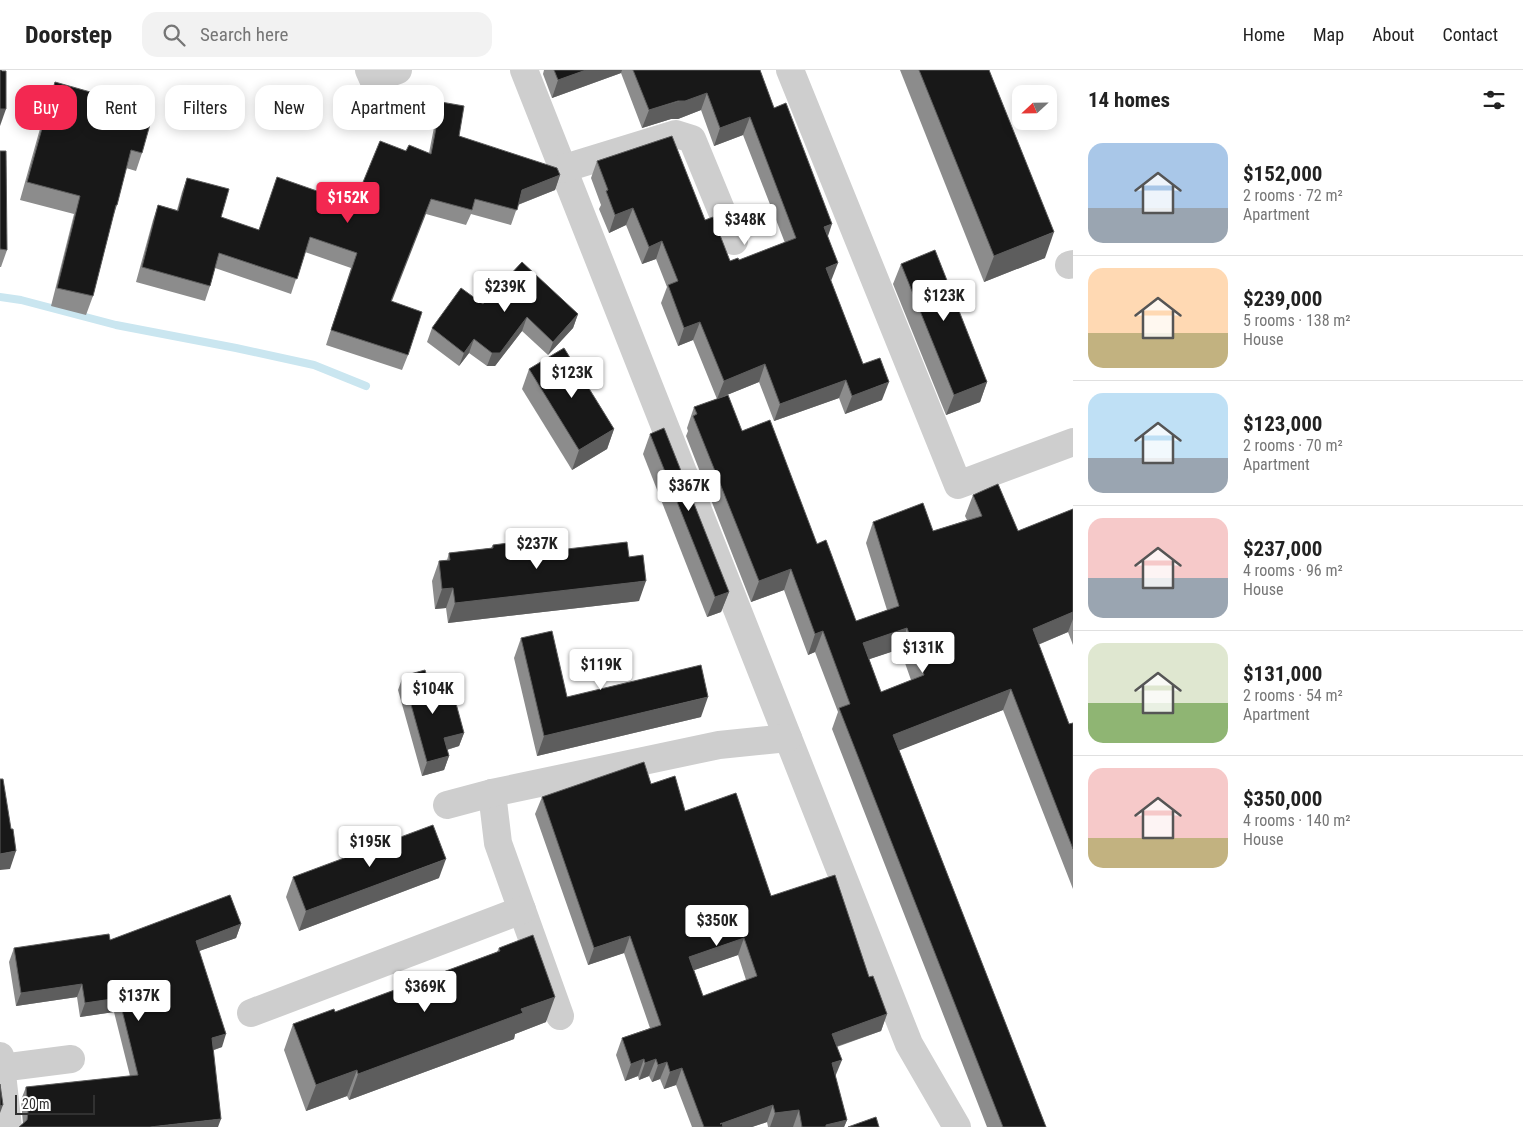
<!DOCTYPE html>
<html lang="en">
<head>
<meta charset="utf-8">
<style>
	:root { --surface:#fff; --page:#f2f2f2; --text:#222; --muted:#767676; --line:#e0e0e0; --accent:#f32851 }
	body { margin:0; font-family:"Roboto Condensed",sans-serif; background:var(--page); color:var(--text); height:100vh; display:flex; flex-direction:column; font-size:19px; white-space:nowrap }
	* { box-sizing:border-box; margin:0 }
	p { font-size:16px; color:var(--muted) }
	.icon { flex:none; width:28px; height:28px; fill:none; stroke:currentColor; stroke-width:2; stroke-linecap:round; stroke-linejoin:round }
	.map { position:relative; flex:1; overflow:hidden }
	.side { display:flex; flex-direction:column; background:var(--surface); width:450px }
	.side>* { flex:none }
	.hud { position:absolute; left:15px; top:15px; width:475px; height:45px; display:flex; gap:10px }
	.needle { width:32px; rotate:248deg }
	.controls { position:absolute; left:1012px; top:15px; display:grid; gap:10px }
	.controls a { display:grid; place-items:center; width:45px; height:45px; border-radius:10px; background:var(--surface); box-shadow:0 2px 12px #0003; font-size:25px }
	.scale { position:absolute; left:15px; bottom:12px; width:80px; box-sizing:border-box; padding-left:5px; border:2px solid #313131; border-top:0; font-size:14px; line-height:18px; white-space:nowrap; color:#313131; -webkit-text-stroke:4px #fff; paint-order:stroke }
	.price { position:absolute; translate:-50% -42px; padding:0 11px; border-radius:5px; background:#fff; color:#222; font-size:16px; line-height:32px; filter:drop-shadow(0 1px 2px #0008) }
	.price::after { content:''; position:absolute; left:50%; top:30px; width:15px; height:11px; margin-left:-8px; background:inherit; clip-path:polygon(0 0,100% 0,50% 100%) }
	.price.on { background:var(--accent); color:#fff }
	ul { padding:0; list-style:none }
	li { display:flex; align-items:center; gap:15px; height:125px; padding:0 15px }
	li+li { border-top:1px solid var(--line) }
	li span { display:grid; place-items:center; flex:none; width:140px; height:100px; border-radius:15px; color:#555 }
	li>.icon { margin-inline-start:auto }
	span .icon { width:60px; height:60px; fill:#fffc; stroke-width:1 }
	li b { font-size:21px }
	h2 { display:flex; justify-content:space-between; align-items:center; height:60px; padding:0 15px; font-size:21px }
	.chip { padding:0 18px; border-radius:15px; background:var(--surface); box-shadow:0 2px 12px #0003; font-size:18px; line-height:45px }
	.chip.on { background:var(--accent); color:#fff }
	header { display:flex; align-items:center; gap:30px; box-sizing:border-box; height:70px; padding:0 25px; background:var(--surface); border-bottom:1px solid var(--line) }
	header strong { font-size:24px }
	nav { display:flex; gap:28px; margin-inline-start:auto; font-size:18px }
	.search { width:350px; height:45px; background:var(--page); display:flex; align-items:center; gap:12px; box-sizing:border-box; padding:0 18px; border-radius:15px; color:var(--muted); font-size:19px }
	main { display:flex; flex:1; min-height:0 }
	.map>svg:first-child { display:block }
	.lines { fill:none; stroke-linecap:round; stroke-linejoin:round }
	.stream { stroke:#cae6f0; stroke-width:8 }
	.minor { stroke:#cecece; stroke-width:28 }
	.wall { fill:#8c8c8c; fill-rule:evenodd }
	.shaded-wall { fill:#5d5d5d }
	.building { fill:#181818; stroke:#5d5d5d; fill-rule:evenodd }
</style>
</head>
<body>
<header>
<strong>Doorstep</strong>
<div class="search"><svg class="icon" aria-label="search" viewBox="0 0 24 24"><circle cx="10" cy="10" r="6"/><path d="M15 15l6 6"/></svg>Search here</div>
<nav><a>Home</a><a>Map</a><a>About</a><a>Contact</a></nav>
</header>
<main>
<div class="map">
<svg width="1073" height="1057" viewBox="0 0 1073 1057">
	<rect width="100%" height="100%" fill="#fff"/>
	<g class="lines">
		<!-- stream -->
		<path class="stream" d="M0 227 21 230 116 255 236 278 314 295 366 316"/>
		<!-- minor -->
		<g class="minor">
			<path d="M369 0 373 9 398 0"/>
			<path d="M524 0 909 974 957 1057"/>
			<path d="M790 0 958 415 1073 372"/>
			<path d="M562 99 676 64 692 69 734 171"/>
			<path d="M1069 195 1073 194"/>
			<path d="M492 723 498 773 560 946"/>
			<path d="M447 735 492 723 719 675 788 668"/>
			<path d="M251 943 522 840"/>
			<path d="M0 986 8 1057"/>
			<path d="M0 998 71 989"/>
		</g>
	</g>
	<!-- wall -->
	<g class="wall">
		<path d="M544 0H760L774 38 828 166 831 211 863 294 882 330 845 344 839 328 774 351 759 312 722 327 742 361 817 474 856 551 887 540 866 473 873 452 933 461 967 450 965 446 973 425 1018 461 1073 439V575L1068 562 1038 575 1069 654 1073 653V819L1003 640 899 680 1046 1057H987L832 659 838 642 815 582 808 585 784 520 751 532 686 366 688 361 687 358 694 337 717 329 693 270 678 276 661 233 667 217 656 189 642 194 626 155 609 163 599 139 601 135 591 108 597 91 705 150 730 191 739 190 785 173 743 65 714 76 701 40 678 49H671L642 58 621 3 552 28 543 4ZM900 579 911 610 881 622 869 589Z"/>
		<path d="M900 0H989L1045 188 984 212Z"/>
		<path d="M55 12 142 83 136 101 126 98 117 135 113 147 93 226 86 245 51 236 74 144 20 130 48 30Z"/>
		<path d="M441 32 459 66 560 105 555 120 518 135 511 155 471 144 466 155 426 144 392 231 408 285 402 300 326 275 351 198 305 182 291 224 215 198 210 216 205 231 136 212 153 150 158 135 177 140 182 122 187 108 221 147 258 160 354 134 406 81 429 83 436 47Z"/>
		<path d="M0 81 7 180 1 197H0Z"/>
		<path d="M901 194 987 312 980 332 946 345 893 214Z"/>
		<path d="M483 234 578 244 573 258 548 285 522 261 495 296H487L469 283 459 296 427 272 432 258Z"/>
		<path d="M529 299 614 359 607 379 572 400 522 319Z"/>
		<path d="M650 364 729 522 721 542 707 547 643 384Z"/>
		<path d="M493 475 533 483 629 487 639 531 448 553 446 538 435 539 432 511 439 491 447 490 449 483 491 478Z"/>
		<path d="M521 568 567 627 701 647 537 686 514 588Z"/>
		<path d="M403 606 431 621 464 663 459 676 447 680 449 686 444 700 422 706 398 620Z"/>
		<path d="M651 714 685 741 771 826 869 907 887 944 881 961 837 977 835 1006 847 1050 844 1057H768L767 1052 752 1057H692L676 1015 664 1019 660 1009 652 1012 649 1006 639 1010 638 1006 625 1011 616 985 622 968 650 958 624 883 588 895 535 744 542 727ZM738 885 746 910 703 926 694 900Z"/>
		<path d="M293 807 439 808 299 861 286 827Z"/>
		<path d="M241 854 236 868 199 881 222 977 23 1054 21 1030 26 1017 130 1006 114 942 80 947 77 927 16 936 9 892 14 878 110 870Z"/>
		<path d="M499 878 546 952 515 964 514 969 349 1030 347 1026 306 1041 284 980 293 954 335 942 497 882Z"/>
	</g>
	<!-- shaded-wall -->
	<g class="shaded-wall">
		<path d="M586 0H622L621 3 552 28 558 10Z"/>
		<path d="M707 23 701 40 678 49H671L642 58 649 40Z"/>
		<path d="M0 39H6L0 56Z"/>
		<path d="M750 47 743 65 714 76 720 58Z"/>
		<path d="M560 105 555 120 517 135 522 120Z"/>
		<path d="M633 138 626 155 609 163 615 145Z"/>
		<path d="M832 154 826 172 824 157Z"/>
		<path d="M1054 162 1045 188 984 212 994 186Z"/>
		<path d="M662 171 656 189 642 194 649 177Z"/>
		<path d="M838 193 831 211 826 198Z"/>
		<path d="M578 244 573 258 548 285 553 272Z"/>
		<path d="M527 247 522 261 495 296H487L492 283Z"/>
		<path d="M700 252 693 270 678 276 684 258Z"/>
		<path d="M474 269 469 283 459 296 464 283Z"/>
		<path d="M765 294 759 312 717 329 724 311Z"/>
		<path d="M846 310 839 328 774 351 780 334Z"/>
		<path d="M889 312 882 330 845 344 852 326Z"/>
		<path d="M987 312 980 332 946 345 954 325Z"/>
		<path d="M614 359 607 379 572 400 579 380Z"/>
		<path d="M791 499 784 520 751 532 759 511Z"/>
		<path d="M646 511 639 531 448 553 455 533Z"/>
		<path d="M453 518 446 538 435 539 442 519Z"/>
		<path d="M729 522 721 542 707 547 715 527Z"/>
		<path d="M1073 542V549L1068 562 1025 580 1033 559Z"/>
		<path d="M907 558 900 579 855 594 863 573Z"/>
		<path d="M823 561 815 582 808 585 815 564Z"/>
		<path d="M1011 619 1003 640 885 686 893 665Z"/>
		<path d="M708 627 701 647 537 686 544 666Z"/>
		<path d="M464 663 459 676 439 682 444 668Z"/>
		<path d="M449 686 444 700 422 706 427 692Z"/>
		<path d="M16 781 10 799 0 800V784Z"/>
		<path d="M446 789 439 808 299 861 306 841Z"/>
		<path d="M241 854 236 868 191 884 196 871Z"/>
		<path d="M630 866 624 883 588 895 594 878Z"/>
		<path d="M744 868 738 885 683 904 689 887Z"/>
		<path d="M82 914 77 927 16 936 21 923Z"/>
		<path d="M555 927 546 952 515 964 514 969 349 1030 358 1004 521 939Z"/>
		<path d="M119 928 114 942 80 947 85 933Z"/>
		<path d="M887 944 881 961 826 980 832 964Z"/>
		<path d="M226 964 222 977 207 982 212 968Z"/>
		<path d="M644 989 638 1006 625 1011 631 994Z"/>
		<path d="M656 989 649 1006 639 1010 645 993Z"/>
		<path d="M842 990 835 1007 832 993Z"/>
		<path d="M667 992 660 1009 652 1012 658 995Z"/>
		<path d="M682 998 676 1015 664 1019 670 1002Z"/>
		<path d="M357 1000 347 1026 306 1041 316 1015Z"/>
		<path d="M3 1035 0 1043V1036Z"/>
		<path d="M773 1035 767 1052 752 1057H718L720 1054Z"/>
		<path d="M799 1040 793 1057H770L775 1043Z"/>
		<path d="M221 1049 218 1057H150Z"/>
		<path d="M847 1050 844 1057H825L826 1055Z"/>
	</g>
	<!-- building -->
	<g class="building">
		<path d="M0 0H1L2 1H6V39H0Z"/>
		<path d="M554 0H586L558 10Z"/>
		<path d="M633 0H760L774 38 786 33 832 154 824 157 838 193 826 198 863 294 880 288 889 312 852 326 846 310 780 334 765 294 724 311 700 252 684 258 668 215 678 211 662 171 649 177 633 138 615 145 606 121 608 120 597 91 672 66 705 150 713 147 730 191 738 188 739 190 796 168 750 47 720 58 707 23 685 31H678L649 40Z"/>
		<path d="M919 0H989L1054 162 994 186Z"/>
		<path d="M55 12 154 40 142 83 131 80 117 135H116L93 226 57 218 80 126 27 112Z"/>
		<path d="M441 32 464 36 459 66 557 98 560 105 522 120 517 140 475 129 472 140 431 129 391 231 422 242 408 285 331 260 357 183 310 167 297 209 219 183 210 216 142 197 158 135 178 141 187 108 229 119 221 147 259 160 277 107 354 134 380 71 406 81 409 75 431 84Z"/>
		<path d="M0 81H6L7 180 0 179Z"/>
		<path d="M935 180 987 312 954 325 901 194Z"/>
		<path d="M522 192 578 244 553 272 527 247 500 283H492L474 269 464 283 432 258 461 218 483 234Z"/>
		<path d="M564 278 614 359 579 380 529 299Z"/>
		<path d="M728 325 742 361 770 350 817 474 826 470 856 551 899 536 873 452 923 433 933 461 982 446 973 425 998 414 1018 461 1073 439V542L1033 559 1069 654 1073 653V779L1011 619 893 665 1046 1057H1003L839 638 850 634 823 561 815 564 791 499 759 511 693 346 697 344 694 337ZM907 558 924 605 881 622 863 573Z"/>
		<path d="M664 358 729 522 715 527 650 364Z"/>
		<path d="M532 470 533 483 627 472 629 487 643 485 646 511 455 533 453 518 442 519 439 491 450 490 449 483 493 478V475Z"/>
		<path d="M552 561 567 627 701 595 708 627 544 666 521 568Z"/>
		<path d="M425 600 431 621 451 615 464 663 444 668 449 686 427 692 403 606Z"/>
		<path d="M644 692 651 714 675 706 685 741 736 723 771 826 835 805 869 907 873 906 887 944 832 964 842 990 832 993 847 1050 826 1055V1057H802L799 1040 775 1043 773 1035 720 1054 722 1053 723 1057H704L682 998 670 1002 667 992 658 995 656 989 645 993 644 989 631 994 622 968 661 955 630 866 594 878 542 727ZM744 868 757 906 703 926 689 887Z"/>
		<path d="M0 709H3L11 759H13L16 781 0 784Z"/>
		<path d="M433 755 446 789 306 841 293 807Z"/>
		<path d="M230 825 241 854 196 871 226 964 212 968 221 1049 150 1057H19L27 1050 28 1042 26 1017 138 1005 119 928 85 933 82 914 21 923 14 878 109 864 110 870Z"/>
		<path d="M533 865 555 927 521 939 523 943 358 1004 357 1000 316 1015 293 954 334 939 335 942 500 881 499 878Z"/>
		<path d="M0 1014 3 1035 0 1036Z"/>
		<path d="M876 1047 879 1057H848Z"/>
	</g>
</svg>
<div class="controls">
<a><svg class="needle" viewBox="-14 -14 28 28"><path d="M0-13l5 13h-10z" fill="#e53935"/><path d="M0 13l5-13h-10z" fill="#767676"/></svg></a>
</div>
<div class="scale">20 m</div>
<b class="price on" style="left:348px;top:154px">$152K</b>
<b class="price" style="left:745px;top:176px">$348K</b>
<b class="price" style="left:505px;top:243px">$239K</b>
<b class="price" style="left:944px;top:252px">$123K</b>
<b class="price" style="left:572px;top:329px">$123K</b>
<b class="price" style="left:689px;top:442px">$367K</b>
<b class="price" style="left:537px;top:500px">$237K</b>
<b class="price" style="left:923px;top:604px">$131K</b>
<b class="price" style="left:601px;top:621px">$119K</b>
<b class="price" style="left:433px;top:645px">$104K</b>
<b class="price" style="left:370px;top:798px">$195K</b>
<b class="price" style="left:717px;top:877px">$350K</b>
<b class="price" style="left:425px;top:943px">$369K</b>
<b class="price" style="left:139px;top:952px">$137K</b>
<div class="hud">
<a class="chip on">Buy</a>
<a class="chip">Rent</a>
<a class="chip">Filters</a>
<a class="chip">New</a>
<a class="chip">Apartment</a>
</div>
</div>
<section class="side">
<h2>14 homes<svg class="icon" aria-label="filters" viewBox="0 0 24 24"><path d="M4 7h16M4 17h16"/><circle cx="9" cy="7" r="2"/><circle cx="15" cy="17" r="2"/></svg></h2>
<ul>
<li><span style="background:linear-gradient(#a9c7e8 65%,#9aa5b1 0)"><svg class="icon" aria-label="home" viewBox="0 0 24 24"><path d="M3 11l9-7 9 7M6 9v11h12V9"/></svg></span><div><b>$152,000</b><p>2 rooms · 72 m²</p><p>Apartment</p></div></li>
<li><span style="background:linear-gradient(#ffd9b3 65%,#c2b280 0)"><svg class="icon" aria-label="home" viewBox="0 0 24 24"><path d="M3 11l9-7 9 7M6 9v11h12V9"/></svg></span><div><b>$239,000</b><p>5 rooms · 138 m²</p><p>House</p></div></li>
<li><span style="background:linear-gradient(#bfe0f5 65%,#9aa5b1 0)"><svg class="icon" aria-label="home" viewBox="0 0 24 24"><path d="M3 11l9-7 9 7M6 9v11h12V9"/></svg></span><div><b>$123,000</b><p>2 rooms · 70 m²</p><p>Apartment</p></div></li>
<li><span style="background:linear-gradient(#f6c9c9 60%,#9aa5b1 0)"><svg class="icon" aria-label="home" viewBox="0 0 24 24"><path d="M3 11l9-7 9 7M6 9v11h12V9"/></svg></span><div><b>$237,000</b><p>4 rooms · 96 m²</p><p>House</p></div></li>
<li><span style="background:linear-gradient(#dfe7d0 60%,#8fb573 0)"><svg class="icon" aria-label="home" viewBox="0 0 24 24"><path d="M3 11l9-7 9 7M6 9v11h12V9"/></svg></span><div><b>$131,000</b><p>2 rooms · 54 m²</p><p>Apartment</p></div></li>
<li><span style="background:linear-gradient(#f6c9c9 70%,#c2b280 0)"><svg class="icon" aria-label="home" viewBox="0 0 24 24"><path d="M3 11l9-7 9 7M6 9v11h12V9"/></svg></span><div><b>$350,000</b><p>4 rooms · 140 m²</p><p>House</p></div></li>
</ul>
</section>
</main>
</body>
</html>
